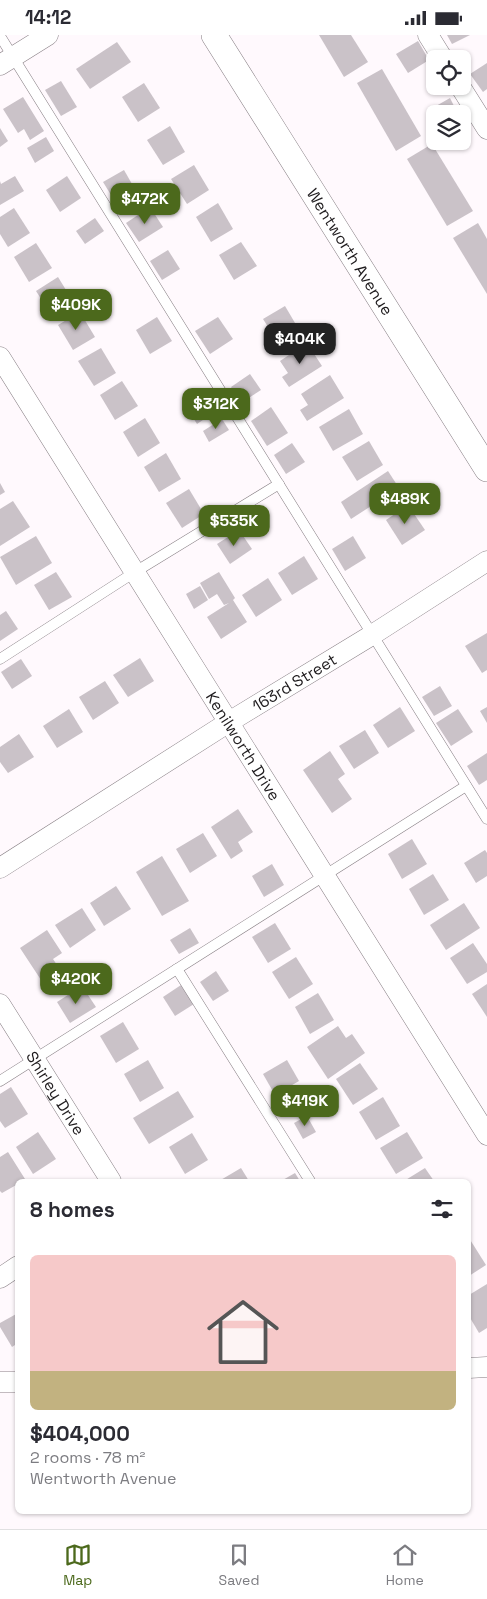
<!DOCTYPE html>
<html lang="en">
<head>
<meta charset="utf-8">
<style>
	:root { --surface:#fff; --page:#f2f2f3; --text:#2b2b33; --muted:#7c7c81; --line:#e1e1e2; --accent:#4c691c }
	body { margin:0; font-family:"Space Grotesk",sans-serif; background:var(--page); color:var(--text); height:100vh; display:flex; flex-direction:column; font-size:19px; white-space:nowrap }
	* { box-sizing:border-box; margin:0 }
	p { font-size:16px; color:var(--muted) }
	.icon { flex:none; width:28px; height:28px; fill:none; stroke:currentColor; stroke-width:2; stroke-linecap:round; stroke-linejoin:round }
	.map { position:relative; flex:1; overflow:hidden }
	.drawer { position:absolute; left:15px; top:1144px; width:456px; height:335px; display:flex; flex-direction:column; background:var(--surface); border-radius:8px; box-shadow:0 1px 4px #0004 }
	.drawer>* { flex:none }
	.fabs { position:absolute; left:426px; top:15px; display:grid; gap:10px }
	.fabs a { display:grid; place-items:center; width:45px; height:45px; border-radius:8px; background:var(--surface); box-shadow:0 1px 4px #0004; font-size:25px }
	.price { position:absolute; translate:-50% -42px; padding:0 11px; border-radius:10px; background:var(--accent); color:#fff; font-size:16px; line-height:32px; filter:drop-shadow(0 1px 2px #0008) }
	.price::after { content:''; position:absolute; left:50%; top:30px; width:15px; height:11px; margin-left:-8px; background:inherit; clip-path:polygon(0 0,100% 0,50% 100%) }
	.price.current { background:#222; color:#fff }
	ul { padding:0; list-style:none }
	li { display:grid; align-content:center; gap:10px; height:265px; padding:0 15px }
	li span { display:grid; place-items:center; height:155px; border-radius:8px; color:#555 }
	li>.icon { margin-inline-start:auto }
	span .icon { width:90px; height:90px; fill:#fffc; stroke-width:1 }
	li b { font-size:21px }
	h2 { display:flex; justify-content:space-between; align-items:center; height:60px; padding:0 15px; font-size:21px }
	.status { display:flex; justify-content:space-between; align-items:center; height:35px; padding:0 25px; background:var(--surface); direction:ltr }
	.status svg { height:14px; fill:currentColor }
	.dock { display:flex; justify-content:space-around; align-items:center; height:70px; border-top:1px solid var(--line); background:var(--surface); font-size:14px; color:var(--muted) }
	.dock a { display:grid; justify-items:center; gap:2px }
	.dock .current { color:var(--accent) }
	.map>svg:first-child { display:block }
	.building { fill:#cac2c8 }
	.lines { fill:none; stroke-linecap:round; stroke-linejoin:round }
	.service-casing { stroke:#877f84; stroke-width:11 }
	.minor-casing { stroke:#877f84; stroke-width:21 }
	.tertiary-casing { stroke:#877f84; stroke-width:26 }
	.service { stroke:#fff; stroke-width:10 }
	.minor { stroke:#fff; stroke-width:20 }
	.tertiary { stroke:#fff; stroke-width:25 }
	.labels { text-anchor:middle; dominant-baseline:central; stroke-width:4; stroke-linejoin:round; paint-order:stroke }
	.street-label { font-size:16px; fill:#1e1b1d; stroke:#fff9fd }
</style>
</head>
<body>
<div class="status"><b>14:12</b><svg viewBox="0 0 49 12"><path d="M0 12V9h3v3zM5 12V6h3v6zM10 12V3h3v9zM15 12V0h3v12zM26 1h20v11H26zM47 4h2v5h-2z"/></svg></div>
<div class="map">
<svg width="487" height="1494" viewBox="0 0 487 1494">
	<rect width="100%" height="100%" fill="#fff9fd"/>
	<!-- building -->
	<g class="building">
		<path d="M319 0H351L368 27 344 42Z"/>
		<path d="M447 0H470L452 9Z"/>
		<path d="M418 6 429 25 408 38 396 19Z"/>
		<path d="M117 7 131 27 90 54 76 34Z"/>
		<path d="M487 28V54L483 57 470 39Z"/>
		<path d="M382 34 421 101 396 116 357 48Z"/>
		<path d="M61 46 77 72 61 81 45 55Z"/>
		<path d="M144 48 160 73 138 87 122 62Z"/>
		<path d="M23 62 44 96 30 105 24 94 18 98 3 74Z"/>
		<path d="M450 63 458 79H435V85L429 75Z"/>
		<path d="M170 91 185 117 163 130 147 105Z"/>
		<path d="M0 93 8 106 0 112Z"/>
		<path d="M46 102 54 116 35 128 27 113Z"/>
		<path d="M432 109 473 176 447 191 407 124Z"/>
		<path d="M194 130 209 155 187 169 171 144Z"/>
		<path d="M124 135 136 156 116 168 103 147Z"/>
		<path d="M15 141 24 156 0 170V146L1 149Z"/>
		<path d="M67 141 81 163 60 177 46 155Z"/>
		<path d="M218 168 233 194 211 207 196 182Z"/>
		<path d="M150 172 163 192 139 207 126 188Z"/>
		<path d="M14 173 30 198 8 212 0 199V182Z"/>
		<path d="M95 183 104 196 85 209 76 196Z"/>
		<path d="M478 188 487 204V259L453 203Z"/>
		<path d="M241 207 257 231 234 245 219 220Z"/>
		<path d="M36 208 52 233 29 247 14 222Z"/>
		<path d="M168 215 180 234 162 245 150 226Z"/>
		<path d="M58 242 74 268 52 281 36 256Z"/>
		<path d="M285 271 298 293 277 306 263 284Z"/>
		<path d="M80 277 95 302 73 315 58 290Z"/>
		<path d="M157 282 172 306 150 319 136 295Z"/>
		<path d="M218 282 233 304 210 319 195 296Z"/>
		<path d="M307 308 322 331 289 352 282 342 288 338 280 326Z"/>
		<path d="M101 313 116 338 94 351 78 326Z"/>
		<path d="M250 339 261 355 241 368 231 352Z"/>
		<path d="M330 340 344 363 307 386 300 375 308 370 301 359Z"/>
		<path d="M122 346 138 371 115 385 100 360Z"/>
		<path d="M204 358 216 376 197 389 185 370Z"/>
		<path d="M271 372 288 398 267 411 251 386Z"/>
		<path d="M349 374 363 399 333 416 319 392Z"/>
		<path d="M145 383 160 408 138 422 123 397Z"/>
		<path d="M222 384 229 395 209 407 203 396Z"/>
		<path d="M369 406 383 430 357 446 342 422Z"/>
		<path d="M292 408 305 427 286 439 274 420Z"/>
		<path d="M166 418 181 444 159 457 144 432Z"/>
		<path d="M388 436 399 453 351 484 341 467Z"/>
		<path d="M0 448 5 457 0 460Z"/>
		<path d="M189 454 204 479 182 493 166 468Z"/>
		<path d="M13 466 30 492 0 511V474Z"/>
		<path d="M408 470 425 495 402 510 386 485Z"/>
		<path d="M239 495 252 514 230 529 217 509Z"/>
		<path d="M36 501 52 528 16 550 0 522Z"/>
		<path d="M353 501 366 523 345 536 332 514Z"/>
		<path d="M304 521 318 544 292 560 278 538Z"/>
		<path d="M56 537 72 562 49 575 34 550Z"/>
		<path d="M219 537 235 563 233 565 247 587 221 604 207 582 229 568 224 570 217 559 209 564 200 548Z"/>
		<path d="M268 543 282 565 256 582 242 560Z"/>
		<path d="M200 551 208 565 194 574 186 559Z"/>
		<path d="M6 576 18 594 0 606V580Z"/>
		<path d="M487 598V635L482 638 465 611Z"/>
		<path d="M140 623 154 646 128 662 113 640Z"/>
		<path d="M21 624 32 641 12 654 1 637Z"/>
		<path d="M105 646 119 668 93 685 79 662Z"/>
		<path d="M440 651 452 671 434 681 422 662Z"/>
		<path d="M400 672 415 696 388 713 373 690Z"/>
		<path d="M487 672V688L480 676Z"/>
		<path d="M69 674 83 697 57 713 43 691Z"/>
		<path d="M458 674 473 697 451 711 436 688Z"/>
		<path d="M365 695 379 718 354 734 339 711Z"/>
		<path d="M19 699 34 722 8 738 0 727V712Z"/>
		<path d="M330 716 345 739 338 744 352 764 332 778 303 735Z"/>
		<path d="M487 718V745L479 750 467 731Z"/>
		<path d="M238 774 253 797 238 807 243 816 231 824 211 792Z"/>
		<path d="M203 798 217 821 190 838 176 814Z"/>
		<path d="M412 804 427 829 402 844 388 819Z"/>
		<path d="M485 815 487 818V841L476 848 464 828Z"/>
		<path d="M162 821 189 866 162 881 136 837Z"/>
		<path d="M272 829 284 850 264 862 252 841Z"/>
		<path d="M433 839 449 865 424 880 409 854Z"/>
		<path d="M116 851 131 874 104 891 90 868Z"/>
		<path d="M464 868 480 893 446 915 430 890Z"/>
		<path d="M82 873 96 895 70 913 55 890Z"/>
		<path d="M275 888 291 914 268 928 252 902Z"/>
		<path d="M190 893 199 908 179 919 170 905Z"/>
		<path d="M47 895 62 918 53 924 61 936 43 948 20 913Z"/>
		<path d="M473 908 487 929V937L467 949 450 923Z"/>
		<path d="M296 922 313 949 289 964 272 937Z"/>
		<path d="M216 936 229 956 213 966 200 947Z"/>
		<path d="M487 949V982L472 959Z"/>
		<path d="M181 950 194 969 175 981 163 962Z"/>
		<path d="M82 951 96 972 70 988 57 967Z"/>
		<path d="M318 958 334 985 310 999 295 972Z"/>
		<path d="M123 987 139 1014 116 1028 100 1001Z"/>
		<path d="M338 991 346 1003 352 999 365 1018 328 1044 307 1012Z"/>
		<path d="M148 1025 164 1053 140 1067 124 1039Z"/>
		<path d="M287 1025 299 1046 275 1060 263 1039Z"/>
		<path d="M360 1028 378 1054 353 1070 336 1044Z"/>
		<path d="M11 1052 28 1079 5 1093 0 1086V1059Z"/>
		<path d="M178 1056 194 1082 149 1109 133 1083Z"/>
		<path d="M383 1062 400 1091 376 1105 359 1077Z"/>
		<path d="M307 1081 316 1097 303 1104 294 1088Z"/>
		<path d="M38 1097 56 1124 33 1139 16 1112Z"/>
		<path d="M407 1097 423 1123 396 1139 380 1113Z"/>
		<path d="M192 1098 208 1125 185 1139 169 1112Z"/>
		<path d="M8 1117 25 1144 18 1146V1149L2 1158 0 1156V1122Z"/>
		<path d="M241 1133 249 1146H219Z"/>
		<path d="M425 1133 434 1146H404Z"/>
		<path d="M295 1138 300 1146H281Z"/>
		<path d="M469 1203 486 1230 469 1241Z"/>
		<path d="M487 1249V1293L479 1298 469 1281V1260Z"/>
		<path d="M18 1278V1308L12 1312 0 1292V1288Z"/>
	</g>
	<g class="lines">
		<defs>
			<g id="service">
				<path d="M0 1 487 784"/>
				<path d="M0 624 135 537 279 449"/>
				<path d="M177 934 310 1146"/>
				<path d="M0 1046 466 751"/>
			</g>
			<g id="minor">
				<path d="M428 0 443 24"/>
				<path d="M0 30 48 0"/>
				<path d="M460 51 487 94"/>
				<path id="s1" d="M0 322 487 1100"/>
				<path id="s2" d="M0 833 229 687 372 600 487 526"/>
				<path id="s3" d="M0 969 111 1146"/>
				<path d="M0 1243 18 1231"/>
				<path d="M469 1333 487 1332"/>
				<path d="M0 1347H18"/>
			</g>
			<g id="tertiary">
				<path id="s4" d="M214 0 487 434"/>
			</g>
		</defs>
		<!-- service casing -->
		<use href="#service" class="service-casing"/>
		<!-- minor casing -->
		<use href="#minor" class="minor-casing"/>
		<!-- tertiary casing -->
		<use href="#tertiary" class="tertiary-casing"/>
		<!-- service -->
		<use href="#service" class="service"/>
		<!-- minor -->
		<use href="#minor" class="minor"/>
		<!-- tertiary -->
		<use href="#tertiary" class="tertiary"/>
	</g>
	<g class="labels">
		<!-- street labels -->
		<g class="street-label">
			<text stroke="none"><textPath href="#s4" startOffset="256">Wentworth Avenue</textPath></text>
			<text stroke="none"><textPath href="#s2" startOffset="348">163rd Street</textPath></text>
			<text stroke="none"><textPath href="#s1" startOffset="459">Kenilworth Drive</textPath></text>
			<text stroke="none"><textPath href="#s3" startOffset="105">Shirley Drive</textPath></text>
		</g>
	</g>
</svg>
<div class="fabs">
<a><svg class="icon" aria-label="locate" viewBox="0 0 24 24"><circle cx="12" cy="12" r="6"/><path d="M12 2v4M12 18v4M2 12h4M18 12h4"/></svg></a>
<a><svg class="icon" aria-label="layers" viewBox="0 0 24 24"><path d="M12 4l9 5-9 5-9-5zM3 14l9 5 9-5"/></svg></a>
</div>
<b class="price" style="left:145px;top:190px">$472K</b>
<b class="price" style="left:76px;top:296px">$409K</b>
<b class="price current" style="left:300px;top:330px">$404K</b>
<b class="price" style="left:216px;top:395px">$312K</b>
<b class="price" style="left:405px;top:490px">$489K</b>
<b class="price" style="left:234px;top:512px">$535K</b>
<b class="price" style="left:76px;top:970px">$420K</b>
<b class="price" style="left:305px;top:1092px">$419K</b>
<section class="drawer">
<h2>8 homes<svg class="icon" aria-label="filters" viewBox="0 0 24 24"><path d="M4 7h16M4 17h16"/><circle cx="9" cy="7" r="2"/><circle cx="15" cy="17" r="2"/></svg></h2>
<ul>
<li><span style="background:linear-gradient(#f6c9c9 75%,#c2b280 0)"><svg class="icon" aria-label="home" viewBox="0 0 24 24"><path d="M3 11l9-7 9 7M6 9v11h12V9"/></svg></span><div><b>$404,000</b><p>2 rooms · 78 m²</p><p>Wentworth Avenue</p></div></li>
</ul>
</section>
</div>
<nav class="dock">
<a class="current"><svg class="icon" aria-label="map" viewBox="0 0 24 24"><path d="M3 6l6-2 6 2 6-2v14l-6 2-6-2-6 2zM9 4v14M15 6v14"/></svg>Map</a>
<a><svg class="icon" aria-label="saved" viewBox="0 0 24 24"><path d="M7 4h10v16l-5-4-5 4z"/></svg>Saved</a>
<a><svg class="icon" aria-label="home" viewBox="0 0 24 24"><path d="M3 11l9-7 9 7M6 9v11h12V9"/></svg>Home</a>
</nav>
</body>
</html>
